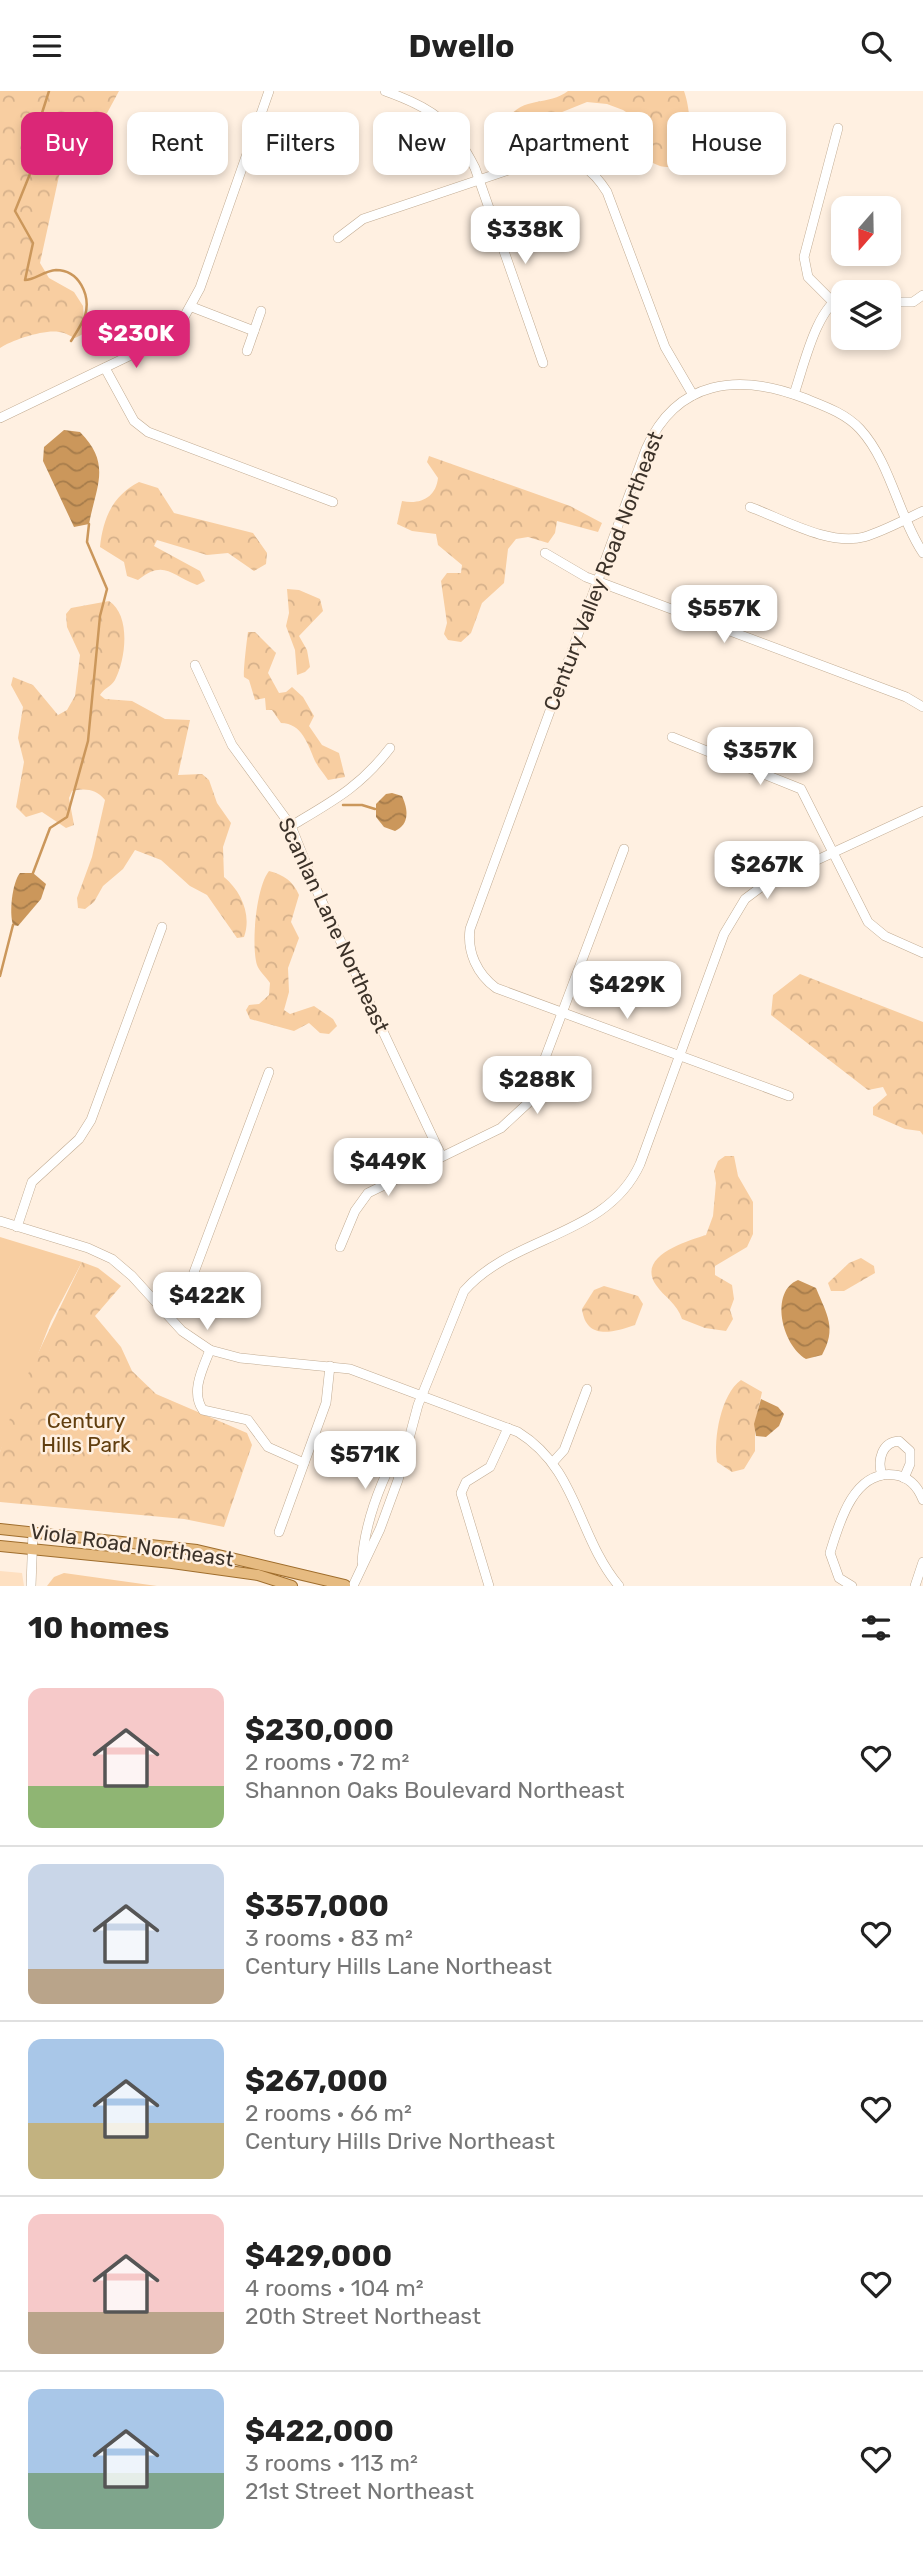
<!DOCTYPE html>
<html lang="en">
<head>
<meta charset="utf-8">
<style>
	:root { --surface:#fff; --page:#f6f6f6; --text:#222; --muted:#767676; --line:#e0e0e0; --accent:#db2777 }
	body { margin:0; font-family:Rubik,sans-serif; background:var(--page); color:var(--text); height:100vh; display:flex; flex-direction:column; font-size:26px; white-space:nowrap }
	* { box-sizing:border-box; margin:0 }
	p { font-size:23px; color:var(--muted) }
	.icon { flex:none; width:38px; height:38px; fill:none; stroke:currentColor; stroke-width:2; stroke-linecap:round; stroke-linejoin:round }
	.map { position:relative; height:1495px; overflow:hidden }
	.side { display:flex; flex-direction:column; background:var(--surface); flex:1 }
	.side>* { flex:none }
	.hud { position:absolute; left:21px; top:21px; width:882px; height:63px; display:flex; gap:14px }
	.needle { width:46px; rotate:200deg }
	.controls { position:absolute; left:831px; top:105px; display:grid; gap:14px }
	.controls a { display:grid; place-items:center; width:70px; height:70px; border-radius:14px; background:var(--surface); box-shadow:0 4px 10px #0003; font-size:35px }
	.price { position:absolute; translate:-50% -60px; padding:0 16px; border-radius:14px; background:#fff; color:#222; font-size:23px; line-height:46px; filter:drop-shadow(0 2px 4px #0008) }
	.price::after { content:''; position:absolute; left:50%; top:42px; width:21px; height:16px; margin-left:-10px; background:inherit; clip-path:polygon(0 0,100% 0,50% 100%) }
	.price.current { background:var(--accent); color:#fff }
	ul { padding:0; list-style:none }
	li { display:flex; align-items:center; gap:21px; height:175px; padding:0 28px }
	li+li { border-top:2px solid var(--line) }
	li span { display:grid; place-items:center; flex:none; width:196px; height:140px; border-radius:14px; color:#555 }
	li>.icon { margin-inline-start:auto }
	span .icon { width:84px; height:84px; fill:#fffc; stroke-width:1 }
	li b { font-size:30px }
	h2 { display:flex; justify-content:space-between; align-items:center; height:84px; padding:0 28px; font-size:30px }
	.tag { padding:0 24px; border-radius:14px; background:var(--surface); box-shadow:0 4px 10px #0003; font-size:24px; line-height:63px }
	.tag.current { background:var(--accent); color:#fff }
	header { display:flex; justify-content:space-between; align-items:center; height:91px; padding:0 28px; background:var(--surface); font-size:32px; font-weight:700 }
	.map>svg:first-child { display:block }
	.built { fill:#fee0c1 }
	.grass { fill:#f8cea1 }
	.forest { fill:url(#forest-crowns) }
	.water { fill:url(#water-waves) }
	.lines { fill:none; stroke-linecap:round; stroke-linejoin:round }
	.stream { stroke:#cb975b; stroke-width:2.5 }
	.minor-casing { stroke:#c1ab92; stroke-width:10 }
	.major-casing { stroke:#9f6d2c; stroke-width:12 }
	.minor { stroke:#fff; stroke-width:9 }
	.major { stroke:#e6bb81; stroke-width:10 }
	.labels { text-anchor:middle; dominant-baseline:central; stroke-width:5; stroke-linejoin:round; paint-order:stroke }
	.street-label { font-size:21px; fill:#3c3229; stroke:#fff0e1 }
	.park-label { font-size:21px; fill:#613e0e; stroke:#fff0e1 }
</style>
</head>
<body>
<header><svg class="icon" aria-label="menu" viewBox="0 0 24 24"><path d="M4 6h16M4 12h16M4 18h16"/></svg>Dwello<svg class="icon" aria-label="search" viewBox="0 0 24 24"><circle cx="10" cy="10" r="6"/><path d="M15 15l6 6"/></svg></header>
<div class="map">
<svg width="923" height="1495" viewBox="0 0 923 1495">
	<defs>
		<pattern id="forest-crowns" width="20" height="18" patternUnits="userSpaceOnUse" patternTransform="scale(1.75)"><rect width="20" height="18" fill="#f8cea1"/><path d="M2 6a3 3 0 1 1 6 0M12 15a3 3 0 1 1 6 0" fill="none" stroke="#d6b18b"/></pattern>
		<pattern id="water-waves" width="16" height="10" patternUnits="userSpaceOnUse" patternTransform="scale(1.75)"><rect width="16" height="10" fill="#cb975b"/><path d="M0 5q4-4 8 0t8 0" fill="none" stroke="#a67c4b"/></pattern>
	</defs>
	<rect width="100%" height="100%" fill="#fff0e1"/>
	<!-- built -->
	<path class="built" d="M0 1480 22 1482 24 1495H0Z"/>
	<!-- grass -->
	<g class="grass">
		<path d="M0 1146 82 1171 51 1230 0 1361Z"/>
		<path d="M64 1482 157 1495H47L54 1486Z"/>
	</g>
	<!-- forest -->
	<g class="forest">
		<path d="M0 0H119L99 37 81 48 59 85 40 172 49 187 74 201 83 215 85 242 75 247C70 245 64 241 59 241 45 238 12 249 0 257Z"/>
		<path d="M568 0H684C697 36 689 107 638 61L637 36 632 25 623 19 607 13 587 11 525 36 511 33 508 28C522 5 549 15 568 0Z"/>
		<path d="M429 365 570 415 602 432 598 441 557 430 555 442 548 452 528 446 516 448 508 458 504 492 482 512 471 542 461 551 448 549 444 543 447 532 441 490 447 482H461L462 474 438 454 436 443 412 440 397 433 402 410C421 414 436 406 438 387L427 371Z"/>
		<path d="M139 391 158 397 174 422 253 442 267 462 266 473 254 480 228 462 207 464 157 449 154 455 200 480 205 490 197 494C171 484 164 468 138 489L127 485 124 471 100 456C103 428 112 405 139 391Z"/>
		<path d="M287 498 299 499 320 508 323 520 299 545 307 559 310 576 305 581 297 584 295 559 286 535 289 522Z"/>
		<path d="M109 510C131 524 126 568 115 589 111 596 104 597 100 604L105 608 132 610 165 628 190 629 178 684 202 683 209 689 217 712 231 732 223 756 224 786C241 800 252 824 244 846L237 847 207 804 190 795 161 769 135 759 123 778 103 795 94 811 85 818 78 817 77 807 92 766 105 709C96 698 85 697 72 700L69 707 74 734 66 737 42 721 26 726 16 716 24 671 18 647 23 616 11 594 13 586 33 594 58 624 67 619 75 605 80 564 67 536 66 523 71 517Z"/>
		<path d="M248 541H255L276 562 268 582 279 602 286 601 292 596 303 606 314 625 309 635 322 654 339 662 345 686 328 689C324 683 318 676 315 670 308 654 302 632 281 632L272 619H266L265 607 255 609 249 589 244 586C243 582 247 547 248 541Z"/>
		<path d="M269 780C284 784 293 790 299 804L291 831 299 847 288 877 289 901 284 919 290 923 314 915 333 928 337 935 329 943 320 942 309 932 294 940 250 928 246 919 249 914 259 913 269 904 270 892C266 886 259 880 257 874 251 854 256 796 269 780Z"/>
		<path d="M800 883 923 931V1044L920 1040 905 1038 873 1024V1016L887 1004 883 996 868 999 771 924 773 904Z"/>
		<path d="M725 1065H734L738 1085 753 1111V1143L747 1156 715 1175V1184L732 1194 734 1208 730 1219 733 1228 726 1240 705 1237 682 1228C677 1212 664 1206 656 1194 636 1165 687 1150 706 1144L713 1125 716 1092 714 1080 718 1070Z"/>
		<path d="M861 1167 874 1175 875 1182 844 1200H831L828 1192 849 1172Z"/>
		<path d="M82 1171 98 1177 121 1195 95 1225 121 1256 132 1280 156 1303 247 1342 252 1354 224 1436 184 1428 0 1411V1361L15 1310Z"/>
		<path d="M604 1195 638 1205 643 1213 635 1234C612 1242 586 1249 582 1218L594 1199Z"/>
		<path d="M741 1289 762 1301 755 1333V1360L744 1378 732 1381 717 1371C713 1348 721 1303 741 1289Z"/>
	</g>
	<!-- water -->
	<g class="water">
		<path d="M64 339 80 341C112 373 96 395 89 433L74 436 43 370 44 356Z"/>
		<path d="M392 702 402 705C408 718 410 733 395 740L384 736 376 726V713L386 703Z"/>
		<path d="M20 782H33L46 793 41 808 18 835 13 834C9 822 12 792 20 782Z"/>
		<path d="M798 1189 816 1197C827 1224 837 1237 822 1264L806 1268C781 1253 770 1200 798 1189Z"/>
		<path d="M761 1308 778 1316 784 1323 779 1335 766 1346 756 1345 754 1333Z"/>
	</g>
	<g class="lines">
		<!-- stream -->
		<g class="stream">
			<path d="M49 0 42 22 38 63 15 120 33 152 25 189C34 189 44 180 56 179 79 179 91 204 85 225 82 233 76 242 71 250"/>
			<path d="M343 714H362L375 718"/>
			<path d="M33 782 50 737 67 726 88 650 100 525 107 498 87 451 89 433"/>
			<path d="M0 885 13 834"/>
		</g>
		<defs>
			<g id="minor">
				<path d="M385 0C433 17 452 31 475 77L543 272"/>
				<path d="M338 147 363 128 550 65C578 69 592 77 607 101L665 256 693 304"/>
				<path d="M832 210 808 186 804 166 838 37"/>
				<path d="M889 211H913L923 204"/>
				<path d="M192 216 254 240"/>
				<path d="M247 260 261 220"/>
				<path d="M105 277 134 330 148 341 333 411"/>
				<path d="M794 303C804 275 816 216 844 204"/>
				<path d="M0 327 154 253 183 228 200 197 269 0"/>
				<path d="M750 416C783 428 828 455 864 446 884 440 904 429 923 420"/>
				<path d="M545 462 586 486 906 606 923 616"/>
				<path d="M195 574 232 654 291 735 317 800 441 1064"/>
				<path d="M672 646 801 698 868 831 885 845 923 862"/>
				<path d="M291 735C333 710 360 696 390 657"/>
				<path d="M789 1005 496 897C477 883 467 861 470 838L646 358C677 288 739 282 804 307 824 315 845 322 860 338 891 372 898 424 923 462"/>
				<path d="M0 1130 88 1157 112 1168 132 1185 182 1240 210 1259 240 1267 350 1278 518 1341C578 1378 577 1445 619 1495"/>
				<path d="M17 1136 32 1091 79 1048 91 1029 162 836"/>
				<path d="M340 1156 355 1120 368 1102 501 1037 528 1012 624 758"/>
				<path d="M161 1217 193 1184 269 981"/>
				<path d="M210 1259C203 1277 190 1301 203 1319L248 1329 268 1356 304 1372"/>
				<path d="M554 1370 564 1359 587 1298"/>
				<path d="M882 1384C877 1369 882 1351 899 1350L910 1360V1373L904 1387"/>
				<path d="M279 1441 326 1312 330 1275"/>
				<path d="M362 1471C365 1428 384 1383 405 1346"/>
				<path d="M31 1495 33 1441"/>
				<path d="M353 1495 380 1438 398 1389 418 1314 464 1200C514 1143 606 1147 640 1073L724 843 745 808 765 793 923 720"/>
				<path d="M489 1495 461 1402 466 1391 490 1376 508 1337"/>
				<path d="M852 1495 839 1487 830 1462C839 1432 854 1378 895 1384 910 1386 918 1396 923 1409"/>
				<path d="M915 1495 923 1471"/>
			</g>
			<g id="major">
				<path d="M0 1438 197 1459 345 1494"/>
				<path d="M0 1455 172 1472 258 1484 292 1495"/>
			</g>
		</defs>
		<!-- minor casing -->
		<use href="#minor" class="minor-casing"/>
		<!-- major casing -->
		<use href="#major" class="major-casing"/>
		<!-- minor -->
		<use href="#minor" class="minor"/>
		<!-- major -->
		<use href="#major" class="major"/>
	</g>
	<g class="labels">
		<!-- street labels -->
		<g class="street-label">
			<text transform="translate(603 480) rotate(-69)">Century Valley Road Northeast</text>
			<text transform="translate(334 834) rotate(65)">Scanlan Lane Northeast</text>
			<text transform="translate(132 1454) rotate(8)">Viola Road Northeast</text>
		</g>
		<!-- park labels -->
		<g class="park-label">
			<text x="86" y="1329">Century<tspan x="86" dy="24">Hills Park</tspan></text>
		</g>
	</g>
</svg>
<div class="controls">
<a><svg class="needle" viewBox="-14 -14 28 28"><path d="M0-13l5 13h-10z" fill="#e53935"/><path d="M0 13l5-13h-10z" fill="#767676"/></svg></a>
<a><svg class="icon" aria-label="layers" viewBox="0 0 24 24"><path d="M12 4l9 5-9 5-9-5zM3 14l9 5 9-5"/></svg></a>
</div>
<b class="price" style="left:525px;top:175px">$338K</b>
<b class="price current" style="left:136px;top:279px">$230K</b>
<b class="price" style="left:724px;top:554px">$557K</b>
<b class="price" style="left:760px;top:696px">$357K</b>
<b class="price" style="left:767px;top:810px">$267K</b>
<b class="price" style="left:627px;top:930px">$429K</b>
<b class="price" style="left:537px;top:1025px">$288K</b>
<b class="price" style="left:388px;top:1107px">$449K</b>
<b class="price" style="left:207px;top:1241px">$422K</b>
<b class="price" style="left:365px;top:1400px">$571K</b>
<div class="hud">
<a class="tag current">Buy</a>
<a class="tag">Rent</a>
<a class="tag">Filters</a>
<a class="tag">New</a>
<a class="tag">Apartment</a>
<a class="tag">House</a>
</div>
</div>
<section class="side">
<h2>10 homes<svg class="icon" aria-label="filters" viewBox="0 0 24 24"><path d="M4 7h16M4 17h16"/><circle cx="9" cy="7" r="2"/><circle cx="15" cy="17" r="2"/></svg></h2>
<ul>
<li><span style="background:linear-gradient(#f6c9c9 70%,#8fb573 0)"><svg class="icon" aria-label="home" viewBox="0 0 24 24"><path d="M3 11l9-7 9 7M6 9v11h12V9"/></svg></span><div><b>$230,000</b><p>2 rooms · 72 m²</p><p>Shannon Oaks Boulevard Northeast</p></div><svg class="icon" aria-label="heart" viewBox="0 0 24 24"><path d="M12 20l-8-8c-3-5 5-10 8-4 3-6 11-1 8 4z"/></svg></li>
<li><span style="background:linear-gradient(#c9d6e8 75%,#b9a48a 0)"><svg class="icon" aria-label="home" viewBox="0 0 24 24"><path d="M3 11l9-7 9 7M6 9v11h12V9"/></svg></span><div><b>$357,000</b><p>3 rooms · 83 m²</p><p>Century Hills Lane Northeast</p></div><svg class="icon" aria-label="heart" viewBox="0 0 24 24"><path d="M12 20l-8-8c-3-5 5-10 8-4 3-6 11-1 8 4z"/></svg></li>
<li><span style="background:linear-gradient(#a9c7e8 60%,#c2b280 0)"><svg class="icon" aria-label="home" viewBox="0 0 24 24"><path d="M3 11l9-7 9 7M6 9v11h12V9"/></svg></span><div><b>$267,000</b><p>2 rooms · 66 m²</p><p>Century Hills Drive Northeast</p></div><svg class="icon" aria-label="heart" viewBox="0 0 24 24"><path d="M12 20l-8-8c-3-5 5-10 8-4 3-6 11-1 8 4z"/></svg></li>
<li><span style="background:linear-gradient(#f6c9c9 70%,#b9a48a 0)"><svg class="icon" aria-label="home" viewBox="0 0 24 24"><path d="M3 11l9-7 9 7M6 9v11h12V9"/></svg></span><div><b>$429,000</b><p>4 rooms · 104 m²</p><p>20th Street Northeast</p></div><svg class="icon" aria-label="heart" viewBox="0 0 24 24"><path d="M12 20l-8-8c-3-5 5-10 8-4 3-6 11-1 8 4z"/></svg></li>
<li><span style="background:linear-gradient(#a9c7e8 60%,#7fa58c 0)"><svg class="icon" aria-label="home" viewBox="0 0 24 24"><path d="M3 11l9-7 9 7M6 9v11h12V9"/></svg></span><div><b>$422,000</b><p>3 rooms · 113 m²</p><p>21st Street Northeast</p></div><svg class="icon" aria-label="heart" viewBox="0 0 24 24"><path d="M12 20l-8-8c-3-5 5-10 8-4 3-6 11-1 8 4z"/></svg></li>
</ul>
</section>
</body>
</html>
